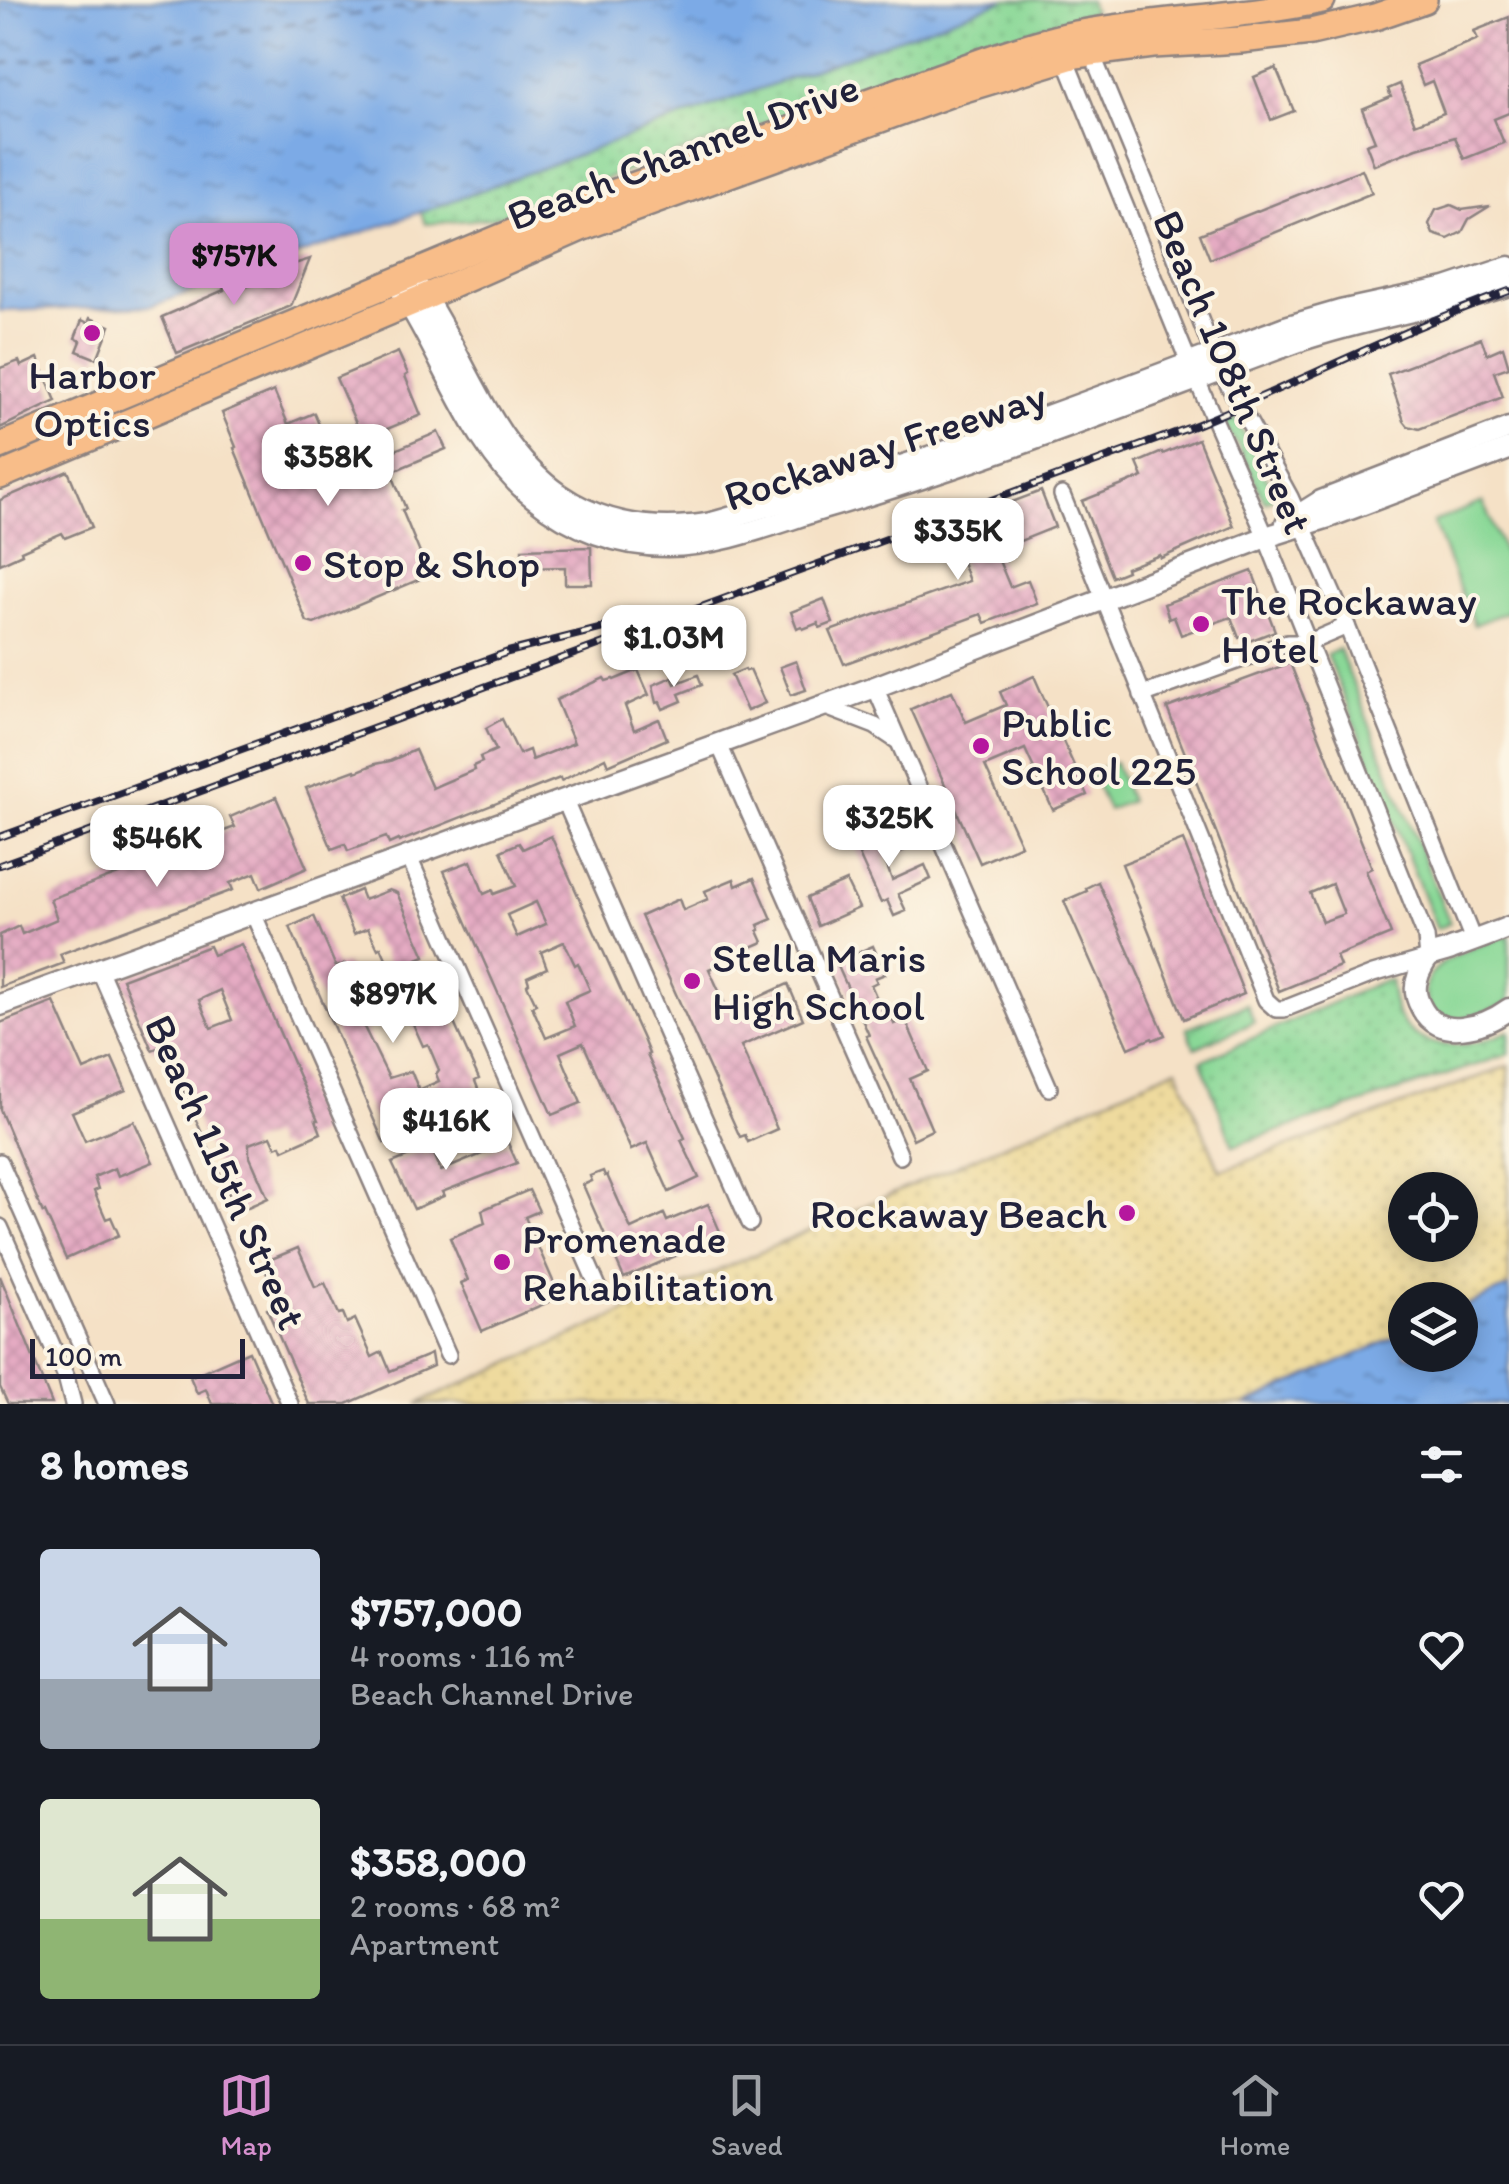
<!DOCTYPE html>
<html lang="en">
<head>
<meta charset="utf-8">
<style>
	:root { --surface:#171b24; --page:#20242c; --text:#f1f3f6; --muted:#9ea1a6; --line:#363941; --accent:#d690ce }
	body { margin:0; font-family:Itim,sans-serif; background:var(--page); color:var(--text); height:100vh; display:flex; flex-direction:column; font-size:38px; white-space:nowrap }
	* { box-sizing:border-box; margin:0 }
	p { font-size:32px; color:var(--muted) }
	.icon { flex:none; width:55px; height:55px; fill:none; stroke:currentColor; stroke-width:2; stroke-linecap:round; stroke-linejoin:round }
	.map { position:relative; height:1404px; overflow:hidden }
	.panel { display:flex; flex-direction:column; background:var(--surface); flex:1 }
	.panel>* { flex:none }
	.tools { position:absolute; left:1388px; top:1172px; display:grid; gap:20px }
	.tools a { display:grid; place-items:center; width:90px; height:90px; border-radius:50%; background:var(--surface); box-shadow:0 5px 25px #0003; font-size:50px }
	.scale { position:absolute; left:30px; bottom:25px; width:215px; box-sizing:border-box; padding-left:10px; border:5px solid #22223b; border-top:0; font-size:28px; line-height:35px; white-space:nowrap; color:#22223b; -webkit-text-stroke:8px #fcf5e5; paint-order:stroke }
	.price { position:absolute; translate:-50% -85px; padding:0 22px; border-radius:20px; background:#fff; color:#222; font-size:32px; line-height:65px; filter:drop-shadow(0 2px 5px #0008) }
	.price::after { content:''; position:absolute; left:50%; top:60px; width:30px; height:22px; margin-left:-15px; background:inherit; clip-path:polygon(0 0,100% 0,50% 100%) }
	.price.active { background:var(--accent); color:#111 }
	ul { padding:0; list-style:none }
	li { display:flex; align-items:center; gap:30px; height:250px; padding:0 40px }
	li span { display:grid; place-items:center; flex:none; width:280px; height:200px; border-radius:10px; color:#555 }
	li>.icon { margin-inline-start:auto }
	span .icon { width:120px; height:120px; fill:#fffc; stroke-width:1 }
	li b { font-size:42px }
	h2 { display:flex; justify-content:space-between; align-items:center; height:120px; padding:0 40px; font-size:42px }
	.menu { display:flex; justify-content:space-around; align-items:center; height:140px; border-top:2px solid var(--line); background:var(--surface); font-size:28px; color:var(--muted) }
	.menu a { display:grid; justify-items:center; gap:5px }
	.menu .active { color:var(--accent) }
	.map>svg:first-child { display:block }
	.grass { fill:#8ad897; stroke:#567d69; stroke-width:2.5 }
	.sand { fill:url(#sand-dots); stroke:#887e6c; stroke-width:2.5; fill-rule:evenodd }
	.park { fill:url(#park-dots); stroke:#567d69; stroke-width:2.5 }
	.garden { fill:url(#garden-furrows); stroke:#567d69; stroke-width:2.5 }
	.water { fill:url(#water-ripples); stroke:#4f6690; stroke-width:2.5 }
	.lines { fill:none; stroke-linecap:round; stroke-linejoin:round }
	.ferry { stroke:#46587f; stroke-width:2.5; stroke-dasharray:12 10; stroke-linecap:butt }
	.building { fill:url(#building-cross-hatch); fill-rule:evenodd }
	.minor-casing { stroke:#8c8280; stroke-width:20 }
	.tertiary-casing { stroke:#8c8280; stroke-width:25 }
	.primary-casing { stroke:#8c8280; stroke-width:30 }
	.minor { stroke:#fff; stroke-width:15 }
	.tertiary { stroke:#fff; stroke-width:20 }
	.primary { stroke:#f8bd89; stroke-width:25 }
	.rail-casing { stroke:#22223b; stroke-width:8 }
	.rail { stroke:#fcf5e5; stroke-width:4; stroke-dasharray:11; stroke-linecap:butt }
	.poi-dot { fill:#b5179e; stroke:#fcf5e5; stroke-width:4 }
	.labels { text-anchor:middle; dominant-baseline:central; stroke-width:8; stroke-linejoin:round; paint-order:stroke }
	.street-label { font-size:42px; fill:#22223b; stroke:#fcf5e5 }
	.poi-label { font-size:42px; fill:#22223b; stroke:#fcf5e5; text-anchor:start }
</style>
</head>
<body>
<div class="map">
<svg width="1509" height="1404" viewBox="0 0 1509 1404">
	<defs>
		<pattern id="sand-dots" width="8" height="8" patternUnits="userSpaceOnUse" patternTransform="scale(2.5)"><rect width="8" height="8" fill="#eeda9e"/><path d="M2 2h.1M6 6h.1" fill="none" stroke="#ccbb89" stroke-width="1.8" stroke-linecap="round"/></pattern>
		<pattern id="park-dots" width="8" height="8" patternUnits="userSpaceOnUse" patternTransform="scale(2.5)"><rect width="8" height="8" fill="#8ad897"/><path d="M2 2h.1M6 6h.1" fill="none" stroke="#77b983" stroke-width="1.8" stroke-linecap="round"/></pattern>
		<pattern id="garden-furrows" width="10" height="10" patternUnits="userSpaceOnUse" patternTransform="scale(2.5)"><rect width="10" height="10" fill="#8ad897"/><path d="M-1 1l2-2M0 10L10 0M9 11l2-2" fill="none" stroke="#77b983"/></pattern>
		<pattern id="water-ripples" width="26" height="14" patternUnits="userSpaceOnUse" patternTransform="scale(2.5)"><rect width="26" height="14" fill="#7caae6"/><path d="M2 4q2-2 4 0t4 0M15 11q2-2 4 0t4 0" fill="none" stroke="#658abc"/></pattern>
		<pattern id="building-cross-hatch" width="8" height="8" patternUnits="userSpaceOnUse" patternTransform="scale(2.5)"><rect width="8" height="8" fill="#e5abc3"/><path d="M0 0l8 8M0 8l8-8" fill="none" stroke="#c493a8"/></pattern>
	</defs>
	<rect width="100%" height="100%" fill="#fcf5e5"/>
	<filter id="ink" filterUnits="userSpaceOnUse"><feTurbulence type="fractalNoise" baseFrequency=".01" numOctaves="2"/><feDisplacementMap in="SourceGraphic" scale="20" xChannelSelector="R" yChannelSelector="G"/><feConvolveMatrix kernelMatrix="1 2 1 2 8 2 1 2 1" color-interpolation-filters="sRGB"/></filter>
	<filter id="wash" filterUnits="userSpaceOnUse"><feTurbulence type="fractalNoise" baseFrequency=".0048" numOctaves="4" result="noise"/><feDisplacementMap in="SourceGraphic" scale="40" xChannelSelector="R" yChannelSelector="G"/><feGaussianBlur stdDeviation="2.25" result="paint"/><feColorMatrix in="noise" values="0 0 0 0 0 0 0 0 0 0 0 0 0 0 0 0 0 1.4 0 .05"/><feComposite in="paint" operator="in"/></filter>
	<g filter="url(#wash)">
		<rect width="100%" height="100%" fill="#f5e1c6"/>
		<!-- grass -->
		<g class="grass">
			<path d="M1236 419 1266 477 1279 495 1265 502 1238 446 1223 424Z"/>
			<path d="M1483 502 1509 566V611L1474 625 1433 522Z"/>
			<path d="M1339 649 1450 923 1437 929 1327 655Z"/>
			<path d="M1115 763 1130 801 1108 810 1091 773Z"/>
			<path d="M1509 935V1000L1502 1006 1460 1021 1433 1013C1430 1007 1425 998 1425 991 1425 959 1485 944 1509 935Z"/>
		</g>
		<!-- sand -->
		<path class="sand" d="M1509 1066V1287L1460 1309V1300H1405V1333L1246 1404H417L1177 1068 1220 1171ZM1405 1190H1460V1245H1405Z"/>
		<!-- park -->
		<g class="park">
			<path d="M1004 0H1089L1093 12 1058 21 493 218 425 224 421 212Z"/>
			<path d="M1390 980C1392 992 1393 1010 1400 1019 1424 1056 1474 1048 1509 1031V1054L1233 1146 1201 1061 1382 981Z"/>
		</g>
		<!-- garden -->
		<path class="garden" d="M1247 1004 1254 1022 1195 1048 1187 1028Z"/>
		<!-- water -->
		<g class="water">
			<path d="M0 0H1004L421 212 151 306 0 311Z"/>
			<path d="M1509 1287V1404H1246L1405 1333V1355H1460V1309Z"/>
		</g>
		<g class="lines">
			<!-- ferry -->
			<path class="ferry" d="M0 64 459 0"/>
		</g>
		<g id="blocks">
			<!-- building -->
			<g class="building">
				<path d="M1509 17V113L1494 119 1504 143 1464 159 1455 137 1417 148 1374 165 1366 144 1375 141 1362 109 1391 97 1388 89 1400 84 1415 124 1444 113 1432 81 1423 85 1415 65 1478 39 1474 31Z"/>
				<path d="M1276 68 1294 111 1271 120 1254 77Z"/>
				<path d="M1362 169 1372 193 1210 259 1200 234Z"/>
				<path d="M1451 205 1462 210 1490 206 1469 219 1462 232 1448 239 1433 234 1429 224 1436 210Z"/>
				<path d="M310 259 291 306 177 353 162 317 224 290 223 286 242 279 245 287 283 272 285 267Z"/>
				<path d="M90 318 110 326 97 359 77 351 81 341 75 338 82 320 88 323Z"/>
				<path d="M1481 338 1487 354 1503 347 1509 367 1494 372 1503 397 1419 429 1408 426 1404 421 1388 374Z"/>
				<path d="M398 352 408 374 405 376 421 415 363 439 336 378Z"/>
				<path d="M38 358 56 401 0 428V368L19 361 21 366Z"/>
				<path d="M274 391 288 424 314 413 340 473 438 432 446 449 391 472 406 509 402 510 427 570 425 577 314 624 307 622 234 448 236 447 222 413Z"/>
				<path d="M1198 439 1234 526 1161 558 1160 555 1126 568 1127 571 1112 577 1082 501 1143 477 1137 463 1162 452 1163 454Z"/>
				<path d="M68 471 92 527 65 538 62 533 21 551 22 554 0 564V500Z"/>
				<path d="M1041 491 1055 527 995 551 1010 587 1028 580 1037 603 985 623 981 614 844 664 830 631 969 581 949 526Z"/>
				<path d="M591 547 592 584H565V567L522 568V549Z"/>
				<path d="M1252 571 1275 631 1244 643 1242 637 1239 638 1231 617 1181 635 1174 617 1169 619 1164 604Z"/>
				<path d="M824 599 833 623 820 628 818 623 803 629 801 626 797 628 791 612Z"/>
				<path d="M796 661 806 690 791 695 780 667Z"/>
				<path d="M1290 663 1372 868 1366 871 1391 934 1336 956 1340 966 1279 991 1167 708ZM1332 884 1344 914 1322 922 1310 893Z"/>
				<path d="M745 669 746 671 750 670 765 703 747 711 731 675Z"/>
				<path d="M638 670 649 695 625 706 634 730 659 719 667 739 608 765 605 758 561 781 560 778 399 842 398 840 389 844 386 837 348 851 345 844 332 849 306 788 355 770 356 772 375 764 390 761 415 750 432 788 474 770 473 766 482 762 480 757 496 750 486 728 502 719 519 754 529 750 532 760 574 743 556 700 604 678 606 681 613 679 614 680Z"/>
				<path d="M698 675 702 685 679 694 682 701 663 709 660 702 657 703 653 685 672 677 675 684Z"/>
				<path d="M1034 676 1087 795 1053 810 1025 749 985 766 1021 845 980 863 911 709 952 691 966 722 1006 705 1000 692Z"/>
				<path d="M276 797 307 868 261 888 255 873 230 883 233 890 60 954 64 963 0 987V935L19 926 22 934 57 919 50 899 203 843 202 839 235 827 230 817Z"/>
				<path d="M896 832 899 839 905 837 910 848 884 858 892 880 925 865 931 879 898 894 906 911 894 916 887 900 881 903 855 846 873 838 874 841Z"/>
				<path d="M551 836 643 1039 649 1054 647 1055 685 1138 681 1140 699 1178 669 1192 647 1143 631 1150 583 1043 560 1053 581 1103 552 1115 444 871 471 861 484 894 493 890 494 894 516 886 501 851 519 843 523 849ZM536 902 546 924 517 937 507 915ZM564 942 575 965 578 963 590 990 565 1001 575 1026 546 1038 532 1006 536 1004 527 985 529 983 527 977 547 968 541 952Z"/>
				<path d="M1183 840 1244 994 1184 1019 1122 864Z"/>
				<path d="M754 878 772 919 758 925 760 930 758 931 763 942 749 948 750 951 709 969 728 1011 788 984 803 1019 741 1046 777 1129 748 1142 745 1135 740 1137 641 916 679 899 683 910 708 899 705 891 734 879 736 886Z"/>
				<path d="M846 881 859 908 818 926 807 898Z"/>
				<path d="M1098 882 1165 1035 1153 1040 1152 1038 1129 1048 1064 901 1087 891 1086 888Z"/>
				<path d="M360 890 364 900 389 890 397 893 425 956 391 970 381 947 378 949 368 928 354 934 339 899Z"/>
				<path d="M314 916 336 967 345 964 347 967 351 977 347 979 357 1000 379 991 383 1001 368 1007 374 1020 363 1025 389 1078 411 1071 419 1090 439 1081 436 1074 439 1070 428 1044 423 1046 405 1006 425 997 423 993 438 987 479 1079 475 1081 486 1109 466 1118 470 1126 451 1134 438 1097 409 1110 417 1128 384 1143 290 927Z"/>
				<path d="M241 944 318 1120H316L321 1133 283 1150 281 1145 276 1147 271 1136 249 1144V1155L268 1198 237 1212 163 1046 152 1050 122 979 209 946 213 955ZM220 990 232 1020 211 1028 199 1000Z"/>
				<path d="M873 946 885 974 875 978 877 982 871 985 883 1012 887 1010 890 1013 894 1024 905 1019 928 1071 910 1079 932 1130 913 1139 866 1036 869 1035 836 962Z"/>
				<path d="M54 1002 84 1070 112 1058 126 1090 72 1112 85 1141 134 1121 153 1162 118 1176 115 1168 94 1177 98 1189 94 1191 106 1219 111 1217 119 1235 66 1259 45 1212 43 1213 0 1110V1023Z"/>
				<path d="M508 1143 517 1163 442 1192 444 1196 414 1209 392 1163 421 1151 423 1155 433 1151 441 1171Z"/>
				<path d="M603 1171 605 1176 607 1175 631 1229 664 1214 667 1221 708 1204 722 1236 624 1278 583 1185 592 1181 590 1176Z"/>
				<path d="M529 1190 539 1211 525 1217 560 1297 482 1331 461 1283 468 1280 450 1238 485 1223 482 1210Z"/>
				<path d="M298 1248 315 1287 325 1283 339 1314 343 1313 347 1323 355 1319 372 1357 382 1352 390 1371 431 1354 433 1366 347 1404H309L267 1309 280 1303 262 1263Z"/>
				<path d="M0 1276 52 1404H8L0 1387Z"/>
				<path d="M249 1351 272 1404H212L206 1389 197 1393 190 1377Z"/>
			</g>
		</g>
	</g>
	<g filter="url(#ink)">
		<use href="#blocks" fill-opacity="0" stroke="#8c8280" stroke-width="2.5"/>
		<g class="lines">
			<defs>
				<g id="minor">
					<path d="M1090 49 1167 235 1210 345 1228 384 1290 497 1347 626 1473 940"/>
					<path d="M1062 495 1266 1000 1276 1009H1284L1373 974 1428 958 1426 937 1266 537 1185 353 1062 51"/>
					<path d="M875 687 1049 1088"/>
					<path d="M1142 695 1287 643H1307L1347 626"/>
					<path d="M823 706 875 726 896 740"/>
					<path d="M718 742 900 1156"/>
					<path d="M564 799 750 1223"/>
					<path d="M408 855 599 1289"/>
					<path d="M253 913 448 1355"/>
					<path d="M99 969 290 1404"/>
					<path d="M0 1162 107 1404"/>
					<path d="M0 1227 66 1377 73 1404"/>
				</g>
				<g id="tertiary">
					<path d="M416 284C465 353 488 445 560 495 598 521 644 530 690 526 710 525 729 518 748 512 777 503 807 495 836 486 988 441 1137 383 1285 327L1340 311 1446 288 1509 267"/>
					<path d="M403 295C445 359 473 450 534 498 572 529 619 546 667 546 719 546 773 524 822 509 985 462 1143 398 1302 340 1370 317 1441 308 1509 285"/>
					<path d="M1286 523 1321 501 1509 428"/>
					<path d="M1509 927C1490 935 1470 942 1451 949 1445 952 1434 953 1429 957 1425 961 1419 972 1418 977 1414 987 1416 998 1421 1007 1438 1042 1484 1027 1509 1009"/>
					<path d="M0 1005 875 687 1266 537 1329 517 1509 449"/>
				</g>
				<g id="primary">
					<path d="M0 446 576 206 983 61C1010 52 1038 42 1066 36 1150 19 1237 18 1322 0"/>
					<path d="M0 476 425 297 581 228 958 91 1076 55 1153 45 1241 40 1311 32 1375 17 1424 0"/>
				</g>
			</defs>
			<!-- minor casing -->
			<use href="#minor" class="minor-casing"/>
			<!-- tertiary casing -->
			<use href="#tertiary" class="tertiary-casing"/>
			<!-- primary casing -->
			<use href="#primary" class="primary-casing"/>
			<!-- minor -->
			<use href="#minor" class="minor"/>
			<!-- tertiary -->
			<use href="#tertiary" class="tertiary"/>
			<!-- primary -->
			<use href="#primary" class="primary"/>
			<defs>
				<g id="rail">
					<path d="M0 837 508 652 619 624"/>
					<path d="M0 865 1191 427C1298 383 1400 330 1509 291"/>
				</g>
			</defs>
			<!-- rail casing -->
			<use href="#rail" class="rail-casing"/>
			<!-- rail -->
			<use href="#rail" class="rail"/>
		</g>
	</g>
	<!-- markers -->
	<g class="poi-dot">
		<circle cx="92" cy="333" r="10"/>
		<circle cx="303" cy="563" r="10"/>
		<circle cx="1201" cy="624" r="10"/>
		<circle cx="981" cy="746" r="10"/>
		<circle cx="692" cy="981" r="10"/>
		<circle cx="1127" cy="1213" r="10"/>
		<circle cx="502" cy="1262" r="10"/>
	</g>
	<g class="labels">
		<!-- street labels -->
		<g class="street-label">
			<text transform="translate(683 151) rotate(-21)">Beach Channel Drive</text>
			<text transform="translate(1233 372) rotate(67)">Beach 108th Street</text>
			<text transform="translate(885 446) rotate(-18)">Rockaway Freeway</text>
			<text transform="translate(226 1172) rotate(66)">Beach 115th Street</text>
		</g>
		<!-- poi labels -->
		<g class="poi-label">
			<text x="92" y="374" text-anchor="middle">Harbor<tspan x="92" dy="48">Optics</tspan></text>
			<text x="323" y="563">Stop &amp; Shop</text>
			<text x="1221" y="600">The Rockaway<tspan x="1221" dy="48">Hotel</tspan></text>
			<text x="1001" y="722">Public<tspan x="1001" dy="48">School 225</tspan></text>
			<text x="712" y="957">Stella Maris<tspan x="712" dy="48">High School</tspan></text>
			<text x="1107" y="1213" text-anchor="end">Rockaway Beach</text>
			<text x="522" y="1238">Promenade<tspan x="522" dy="48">Rehabilitation</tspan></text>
		</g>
	</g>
</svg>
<div class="tools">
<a><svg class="icon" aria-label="locate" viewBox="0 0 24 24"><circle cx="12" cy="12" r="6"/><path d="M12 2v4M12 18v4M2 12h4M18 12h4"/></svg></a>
<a><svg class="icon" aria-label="layers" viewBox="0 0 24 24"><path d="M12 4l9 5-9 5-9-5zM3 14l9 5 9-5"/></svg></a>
</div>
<div class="scale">100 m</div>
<b class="price active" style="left:234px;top:308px">$757K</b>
<b class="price" style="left:328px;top:509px">$358K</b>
<b class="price" style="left:958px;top:583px">$335K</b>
<b class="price" style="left:674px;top:690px">$1.03M</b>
<b class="price" style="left:889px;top:870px">$325K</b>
<b class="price" style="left:157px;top:890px">$546K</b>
<b class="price" style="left:393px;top:1046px">$897K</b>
<b class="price" style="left:446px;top:1173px">$416K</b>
</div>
<section class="panel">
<h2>8 homes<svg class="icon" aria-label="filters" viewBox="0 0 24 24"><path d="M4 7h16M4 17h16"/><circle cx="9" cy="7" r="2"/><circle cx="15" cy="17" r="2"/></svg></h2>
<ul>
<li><span style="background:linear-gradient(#c9d6e8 65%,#9aa5b1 0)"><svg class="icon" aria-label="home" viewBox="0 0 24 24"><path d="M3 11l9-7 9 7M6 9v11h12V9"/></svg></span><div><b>$757,000</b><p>4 rooms · 116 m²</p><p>Beach Channel Drive</p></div><svg class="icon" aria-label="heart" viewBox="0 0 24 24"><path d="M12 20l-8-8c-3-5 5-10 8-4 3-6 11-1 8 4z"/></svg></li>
<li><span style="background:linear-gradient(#dfe7d0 60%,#8fb573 0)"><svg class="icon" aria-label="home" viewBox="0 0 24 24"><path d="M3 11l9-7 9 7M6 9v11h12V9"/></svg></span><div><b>$358,000</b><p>2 rooms · 68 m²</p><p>Apartment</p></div><svg class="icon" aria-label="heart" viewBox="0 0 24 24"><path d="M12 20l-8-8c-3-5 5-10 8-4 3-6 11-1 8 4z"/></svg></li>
</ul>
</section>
<nav class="menu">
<a class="active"><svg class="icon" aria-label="map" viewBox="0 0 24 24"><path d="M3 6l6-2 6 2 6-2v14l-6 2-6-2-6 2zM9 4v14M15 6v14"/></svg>Map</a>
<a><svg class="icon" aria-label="saved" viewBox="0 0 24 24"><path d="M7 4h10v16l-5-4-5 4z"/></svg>Saved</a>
<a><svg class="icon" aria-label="home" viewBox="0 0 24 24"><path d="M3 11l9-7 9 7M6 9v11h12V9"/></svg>Home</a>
</nav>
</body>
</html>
